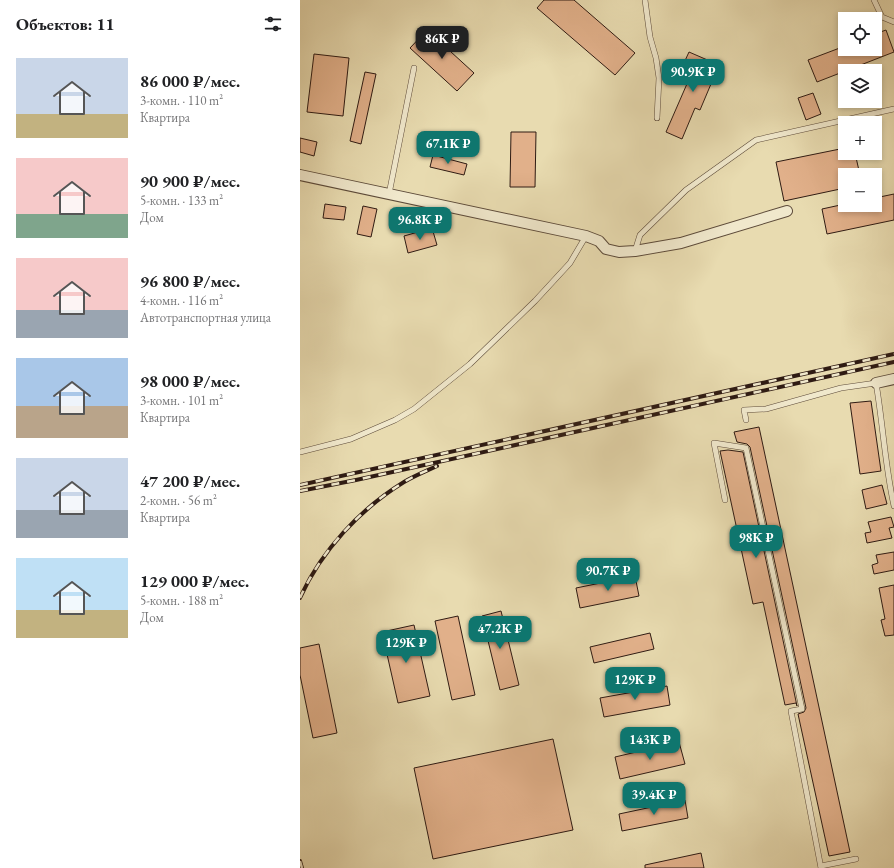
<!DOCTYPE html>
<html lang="ru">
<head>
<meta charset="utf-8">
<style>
	:root { --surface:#fff; --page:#f6f6f6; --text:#202124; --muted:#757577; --accent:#0f766e }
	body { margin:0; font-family:"EB Garamond",serif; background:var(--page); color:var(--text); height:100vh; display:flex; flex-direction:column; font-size:15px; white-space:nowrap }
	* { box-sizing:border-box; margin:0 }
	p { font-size:13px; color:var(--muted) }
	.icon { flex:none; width:22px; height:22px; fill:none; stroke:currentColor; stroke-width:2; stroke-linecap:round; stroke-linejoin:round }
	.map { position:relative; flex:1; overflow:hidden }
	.sheet { display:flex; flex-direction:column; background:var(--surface); width:300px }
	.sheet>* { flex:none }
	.controls { position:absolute; left:538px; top:12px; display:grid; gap:8px }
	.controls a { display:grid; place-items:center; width:44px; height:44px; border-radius:0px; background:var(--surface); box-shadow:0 2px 6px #0003; font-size:20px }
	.price { position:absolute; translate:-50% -34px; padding:0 9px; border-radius:8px; background:var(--accent); color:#fff; font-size:13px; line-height:26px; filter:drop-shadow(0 1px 2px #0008) }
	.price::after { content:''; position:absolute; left:50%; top:24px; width:12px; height:9px; margin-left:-6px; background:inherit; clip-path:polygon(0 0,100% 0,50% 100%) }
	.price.active { background:#222; color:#fff }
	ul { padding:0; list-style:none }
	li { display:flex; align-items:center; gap:12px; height:100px; padding:0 16px }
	li span { display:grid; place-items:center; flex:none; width:112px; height:80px; border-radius:0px; color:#555 }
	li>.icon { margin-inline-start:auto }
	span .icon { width:48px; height:48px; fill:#fffc; stroke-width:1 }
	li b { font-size:17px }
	h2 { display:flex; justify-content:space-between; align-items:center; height:48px; padding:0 16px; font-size:17px }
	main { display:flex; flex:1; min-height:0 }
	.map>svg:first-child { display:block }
	.building { fill:#e1b08a; stroke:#2f1b13 }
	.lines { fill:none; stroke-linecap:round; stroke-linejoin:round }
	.lane-casing { stroke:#5d4b3a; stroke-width:6 }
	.street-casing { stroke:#5d4b3a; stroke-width:12 }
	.lane { stroke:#f0e8cc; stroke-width:5 }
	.street { stroke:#f0e8cc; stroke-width:10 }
	.rail-casing { stroke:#2f1b13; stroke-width:4 }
	.rail { stroke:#f0e8cc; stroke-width:2.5; stroke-dasharray:8; stroke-linecap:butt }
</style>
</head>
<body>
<main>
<section class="sheet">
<h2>Объектов: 11<svg class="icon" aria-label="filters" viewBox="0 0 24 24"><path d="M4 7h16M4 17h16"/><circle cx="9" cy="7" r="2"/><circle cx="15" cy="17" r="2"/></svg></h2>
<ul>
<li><span style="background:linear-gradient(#c9d6e8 70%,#c2b280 0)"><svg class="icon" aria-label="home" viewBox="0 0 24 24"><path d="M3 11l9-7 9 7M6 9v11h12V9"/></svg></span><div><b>86 000 ₽/мес.</b><p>3-комн. · 110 m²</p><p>Квартира</p></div></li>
<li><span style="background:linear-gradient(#f6c9c9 70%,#7fa58c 0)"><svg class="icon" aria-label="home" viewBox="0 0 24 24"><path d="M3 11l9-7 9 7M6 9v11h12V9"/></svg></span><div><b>90 900 ₽/мес.</b><p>5-комн. · 133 m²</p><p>Дом</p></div></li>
<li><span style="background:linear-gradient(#f6c9c9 65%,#9aa5b1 0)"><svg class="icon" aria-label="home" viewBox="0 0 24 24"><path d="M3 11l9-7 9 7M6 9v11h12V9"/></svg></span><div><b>96 800 ₽/мес.</b><p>4-комн. · 116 m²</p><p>Автотранспортная улица</p></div></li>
<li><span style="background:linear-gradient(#a9c7e8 60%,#b9a48a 0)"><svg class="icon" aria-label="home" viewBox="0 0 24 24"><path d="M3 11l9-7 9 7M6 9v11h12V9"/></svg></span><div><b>98 000 ₽/мес.</b><p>3-комн. · 101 m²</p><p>Квартира</p></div></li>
<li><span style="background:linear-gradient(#c9d6e8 65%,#9aa5b1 0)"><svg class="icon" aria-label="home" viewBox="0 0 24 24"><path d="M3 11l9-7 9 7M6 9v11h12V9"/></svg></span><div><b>47 200 ₽/мес.</b><p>2-комн. · 56 m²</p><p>Квартира</p></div></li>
<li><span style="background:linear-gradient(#bfe0f5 65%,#c2b280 0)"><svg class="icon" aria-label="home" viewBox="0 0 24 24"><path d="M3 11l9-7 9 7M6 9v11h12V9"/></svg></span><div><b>129 000 ₽/мес.</b><p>5-комн. · 188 m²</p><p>Дом</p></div></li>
</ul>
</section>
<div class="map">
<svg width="594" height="868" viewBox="0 0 594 868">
	<rect width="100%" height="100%" fill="#e8dbb0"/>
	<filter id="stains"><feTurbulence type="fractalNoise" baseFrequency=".005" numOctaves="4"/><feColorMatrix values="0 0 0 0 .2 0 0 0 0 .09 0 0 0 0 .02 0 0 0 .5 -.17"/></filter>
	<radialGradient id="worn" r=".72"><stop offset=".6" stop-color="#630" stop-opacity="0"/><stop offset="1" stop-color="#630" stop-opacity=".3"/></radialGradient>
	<!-- building -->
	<g class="building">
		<path d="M244 0H274L335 53 315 75 237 8Z"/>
		<path d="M127 30 174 73 157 91 110 48Z"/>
		<path d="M586 30 594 52 517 82 508 60 545 46V49H575V34Z"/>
		<path d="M389 52 419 65 400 110 395 108 382 139 366 132 393 70 383 65Z"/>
		<path d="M14 54 49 58 43 116 7 112Z"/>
		<path d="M65 72 76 74 61 144 50 141Z"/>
		<path d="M513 93 521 114 506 120 498 98Z"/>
		<path d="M211 132H236L235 187H210Z"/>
		<path d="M0 138 17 142 14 156 0 152Z"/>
		<path d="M545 148V153H555L560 175H545V188L484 201 476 162Z"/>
		<path d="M133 155 167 164 164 175 130 167Z"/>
		<path d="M594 194V220L527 234 522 209 545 204 575 205V198Z"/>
		<path d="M25 204 46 207 44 220 23 218Z"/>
		<path d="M63 206 77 209 71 237 57 234Z"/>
		<path d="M132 228 137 245 108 253 104 236Z"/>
		<path d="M571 401 581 471 560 474 550 403Z"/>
		<path d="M459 427 550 852 529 856 498 714 504 712 506 708 450 447 447 444 437 442 434 432Z"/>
		<path d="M428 450 443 452 497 706 496 703 485 705 463 602 453 604 420 451Z"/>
		<path d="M582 485 587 504 566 509 562 490Z"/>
		<path d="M591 517 594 527 589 528 592 538 567 543 565 533 571 532 568 522Z"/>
		<path d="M594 552V570L574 574 572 565 578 563 576 555Z"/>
		<path d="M335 576 339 596 280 608 276 588Z"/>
		<path d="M594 585V635L585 636 581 620 585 619 579 588Z"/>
		<path d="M201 611 219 685 200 690 182 616Z"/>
		<path d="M158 616 175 695 152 700 135 621Z"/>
		<path d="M114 625 130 696 98 703 82 632Z"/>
		<path d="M350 633 354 649 294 663 290 647Z"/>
		<path d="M19 644 37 733 13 738 0 675V648Z"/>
		<path d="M367 686 370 705 304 717 300 698Z"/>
		<path d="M253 739 273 830 133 859 114 768Z"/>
		<path d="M379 742 385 764 320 779 315 757Z"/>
		<path d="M385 800 388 818 322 831 319 814Z"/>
		<path d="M401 853 404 868H345V865Z"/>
	</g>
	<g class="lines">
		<defs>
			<g id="lane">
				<path d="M345 0 350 37 356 58 359 78 357 118"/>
				<path d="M574 0 582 17 594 22"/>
				<path d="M89 194 114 68"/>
				<path d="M335 251 340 235 386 190 456 140 594 109"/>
				<path d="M446 420 444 410 466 409 541 388 576 383C583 424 585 466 594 506"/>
				<path d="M0 452 51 439 95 420 114 409 170 364 235 301 270 263 286 236"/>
				<path d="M425 500 414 443 446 448 502 709 491 711 521 868"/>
				<path d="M521 866 556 859"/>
			</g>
			<g id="street">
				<path d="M0 175 286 236 299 241 306 249 319 252 335 251 381 243 487 211"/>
				<path d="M576 383 594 379"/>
			</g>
		</defs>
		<!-- lane casing -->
		<use href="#lane" class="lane-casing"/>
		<!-- street casing -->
		<use href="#street" class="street-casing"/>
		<!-- lane -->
		<use href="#lane" class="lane"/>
		<!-- street -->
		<use href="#street" class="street"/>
		<defs>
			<g id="rail">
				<path d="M0 485 594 354"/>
				<path d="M0 491 56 480 594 362"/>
				<path d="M0 598C21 551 60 509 104 482 114 476 126 471 137 466"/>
				<path d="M0 861 2 868"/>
			</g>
		</defs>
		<!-- rail casing -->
		<use href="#rail" class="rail-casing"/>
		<!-- rail -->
		<use href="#rail" class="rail"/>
	</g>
	<rect width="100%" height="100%" filter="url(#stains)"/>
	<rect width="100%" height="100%" fill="url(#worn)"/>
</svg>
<div class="controls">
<a><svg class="icon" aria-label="locate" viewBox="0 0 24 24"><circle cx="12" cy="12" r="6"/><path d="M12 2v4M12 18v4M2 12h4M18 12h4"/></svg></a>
<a><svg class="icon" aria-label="layers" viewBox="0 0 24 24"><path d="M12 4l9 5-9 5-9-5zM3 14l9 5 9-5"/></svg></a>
<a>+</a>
<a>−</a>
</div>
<b class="price active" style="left:142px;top:60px">86K ₽</b>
<b class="price" style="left:393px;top:93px">90.9K ₽</b>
<b class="price" style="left:148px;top:165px">67.1K ₽</b>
<b class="price" style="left:120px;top:241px">96.8K ₽</b>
<b class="price" style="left:456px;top:559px">98K ₽</b>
<b class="price" style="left:308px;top:592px">90.7K ₽</b>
<b class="price" style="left:200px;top:650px">47.2K ₽</b>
<b class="price" style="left:106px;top:664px">129K ₽</b>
<b class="price" style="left:335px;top:701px">129K ₽</b>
<b class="price" style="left:350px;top:761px">143K ₽</b>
<b class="price" style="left:354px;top:816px">39.4K ₽</b>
</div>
</main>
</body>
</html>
